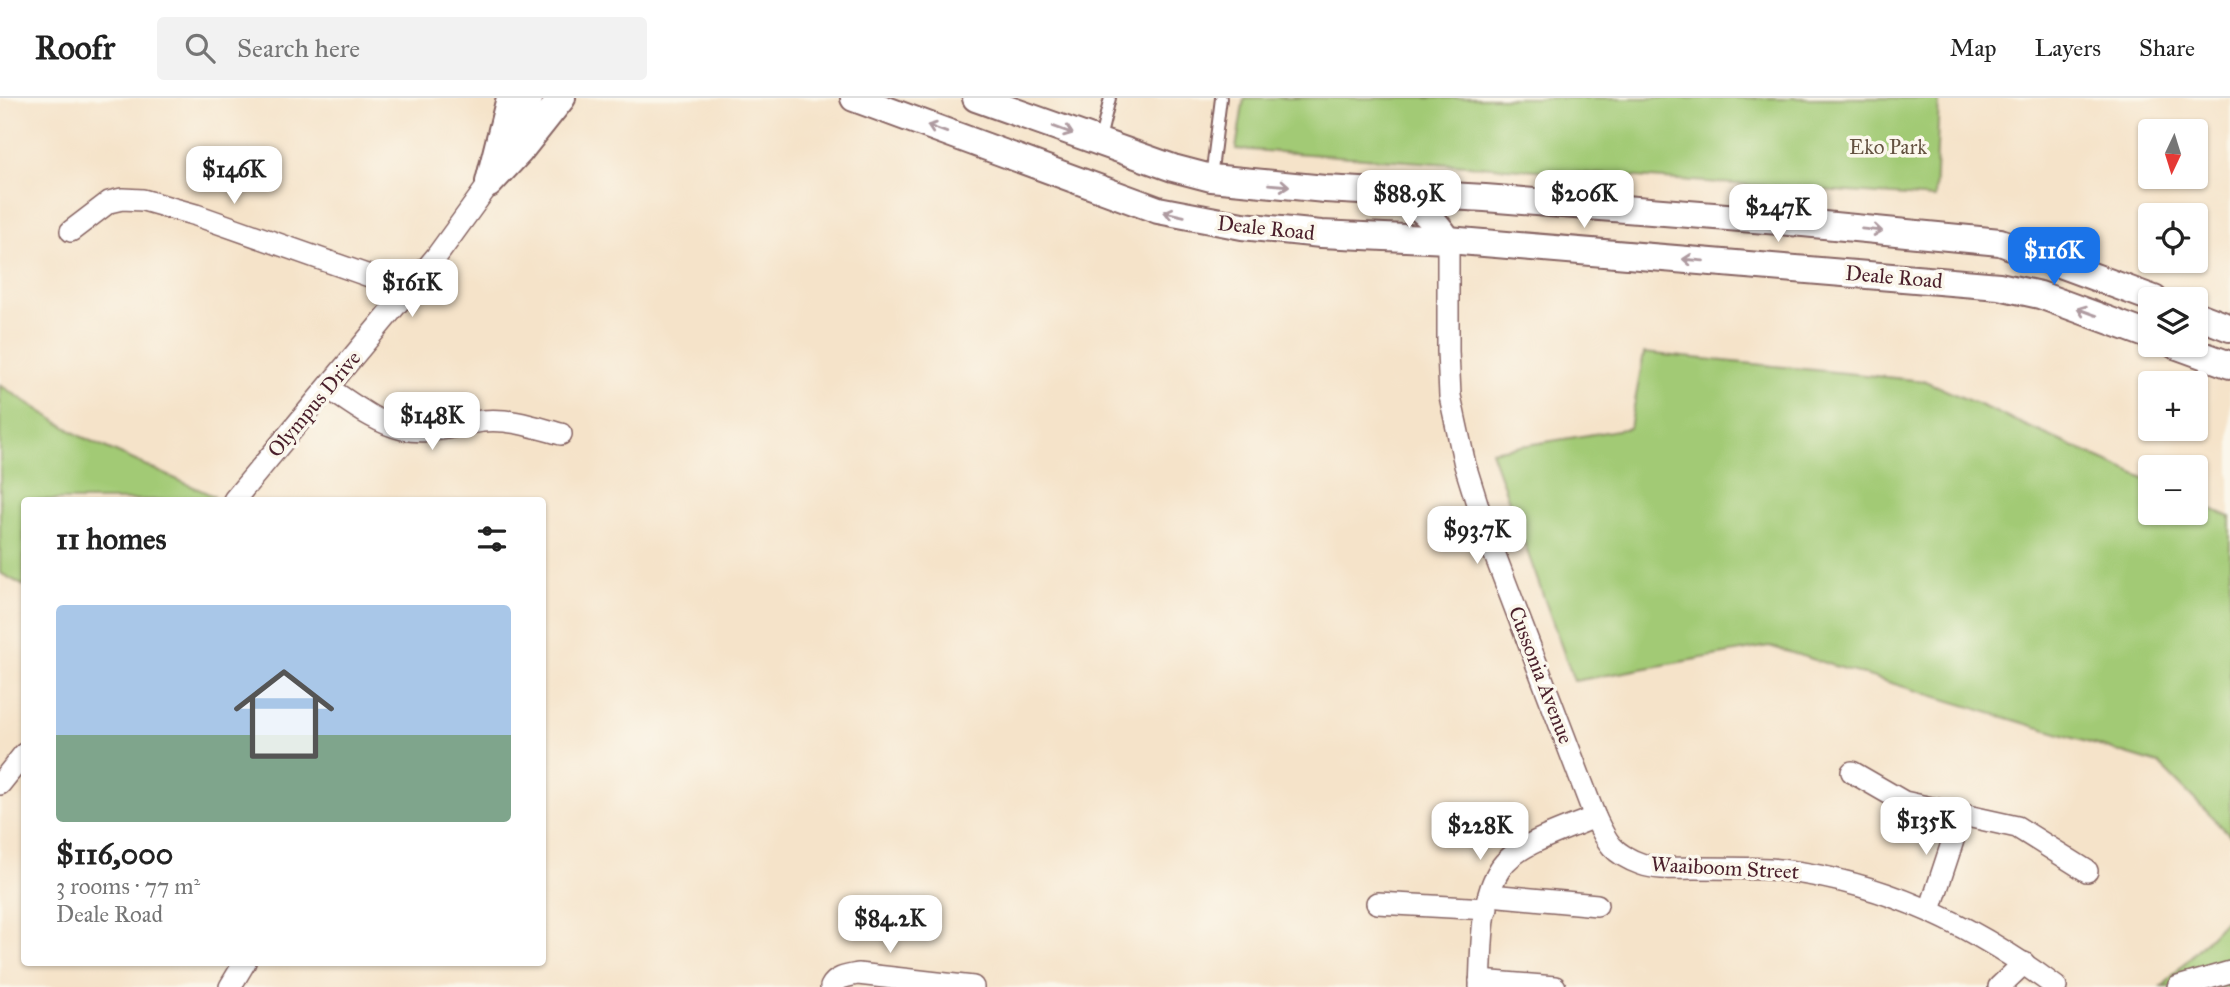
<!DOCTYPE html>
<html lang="en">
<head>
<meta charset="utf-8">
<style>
	:root { --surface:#fff; --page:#f2f2f2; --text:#222; --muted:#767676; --line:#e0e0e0; --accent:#1a73e8 }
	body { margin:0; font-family:"IM FELL Great Primer",serif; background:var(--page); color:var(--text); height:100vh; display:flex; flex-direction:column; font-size:26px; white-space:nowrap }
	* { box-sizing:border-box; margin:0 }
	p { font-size:23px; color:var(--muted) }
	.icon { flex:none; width:38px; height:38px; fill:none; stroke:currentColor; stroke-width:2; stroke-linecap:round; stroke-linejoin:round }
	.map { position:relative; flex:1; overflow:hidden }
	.side { position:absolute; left:21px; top:399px; width:525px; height:469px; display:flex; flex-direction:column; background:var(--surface); border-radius:7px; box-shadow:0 2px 5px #0004 }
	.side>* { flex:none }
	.needle { width:46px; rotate:184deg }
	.buttons { position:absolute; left:2138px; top:21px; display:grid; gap:14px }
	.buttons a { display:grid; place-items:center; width:70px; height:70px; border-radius:7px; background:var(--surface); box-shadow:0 2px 5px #0004; font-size:35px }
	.price { position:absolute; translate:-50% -60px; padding:0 16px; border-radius:14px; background:#fff; color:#222; font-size:23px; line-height:46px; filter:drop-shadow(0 2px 4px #0008) }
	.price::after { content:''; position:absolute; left:50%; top:42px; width:21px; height:16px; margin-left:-10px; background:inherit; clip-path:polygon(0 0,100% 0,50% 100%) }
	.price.selected { background:var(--accent); color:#fff }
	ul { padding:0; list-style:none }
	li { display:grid; align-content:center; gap:14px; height:371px; padding:0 35px }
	li span { display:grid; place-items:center; height:217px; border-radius:7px; color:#555 }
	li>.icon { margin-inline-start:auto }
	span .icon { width:126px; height:126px; fill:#fffc; stroke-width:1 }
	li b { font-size:30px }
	h2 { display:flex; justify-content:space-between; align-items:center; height:84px; padding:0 35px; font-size:30px }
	header { display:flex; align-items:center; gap:42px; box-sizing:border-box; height:98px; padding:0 35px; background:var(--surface); border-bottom:2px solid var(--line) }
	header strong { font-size:33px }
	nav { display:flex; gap:38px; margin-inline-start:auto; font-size:24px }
	.search { width:490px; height:63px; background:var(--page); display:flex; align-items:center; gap:18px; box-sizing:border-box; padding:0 24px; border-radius:7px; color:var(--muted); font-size:26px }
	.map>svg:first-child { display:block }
	.green { fill:#a2ca75; stroke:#767450; stroke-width:2 }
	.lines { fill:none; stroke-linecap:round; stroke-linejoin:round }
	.service-casing { stroke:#866462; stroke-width:14 }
	.minor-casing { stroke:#866462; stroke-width:24 }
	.tertiary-casing { stroke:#866462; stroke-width:30 }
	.service { stroke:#fff; stroke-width:10 }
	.minor { stroke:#fff; stroke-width:21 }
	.tertiary { stroke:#fff; stroke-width:26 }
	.oneway { stroke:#ae9aa0 }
	.labels { text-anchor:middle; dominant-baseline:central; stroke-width:7; stroke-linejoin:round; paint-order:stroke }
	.park-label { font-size:21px; fill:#645241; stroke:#fbf7ec }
	.street-label { font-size:21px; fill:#4a1f2b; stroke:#fbf7ec }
</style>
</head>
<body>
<header>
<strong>Roofr</strong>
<div class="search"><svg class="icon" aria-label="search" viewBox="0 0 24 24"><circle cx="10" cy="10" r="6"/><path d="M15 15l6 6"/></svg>Search here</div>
<nav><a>Map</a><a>Layers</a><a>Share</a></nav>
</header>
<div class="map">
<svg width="2230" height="889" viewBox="0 0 2230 889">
	<rect width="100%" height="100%" fill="#fbf7ec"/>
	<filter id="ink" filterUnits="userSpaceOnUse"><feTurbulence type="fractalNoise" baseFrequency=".0143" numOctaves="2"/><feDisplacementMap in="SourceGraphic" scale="14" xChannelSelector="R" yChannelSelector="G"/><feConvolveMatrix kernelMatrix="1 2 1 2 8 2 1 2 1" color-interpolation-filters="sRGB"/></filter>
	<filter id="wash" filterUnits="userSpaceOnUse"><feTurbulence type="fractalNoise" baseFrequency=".00686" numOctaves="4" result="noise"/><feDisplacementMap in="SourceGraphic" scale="28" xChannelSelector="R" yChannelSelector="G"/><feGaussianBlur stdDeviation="1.57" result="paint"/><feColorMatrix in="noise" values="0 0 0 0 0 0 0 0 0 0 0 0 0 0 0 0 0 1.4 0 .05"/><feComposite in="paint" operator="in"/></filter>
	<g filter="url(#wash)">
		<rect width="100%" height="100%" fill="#f5e3c9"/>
		<!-- green -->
		<g class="green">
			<path d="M1244 0H1939L1935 100 1236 51Z"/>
			<path d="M1644 255 1925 283 2151 383V415H2196V404L2230 419V737L2159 666 1769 548 1574 583 1491 353 1630 330Z"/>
			<path d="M0 287 80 338 214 398 210 402H24V488L0 475Z"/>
			<path d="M2230 817V889H2162Z"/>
		</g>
	</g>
	<g filter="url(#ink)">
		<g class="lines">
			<defs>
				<g id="service">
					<path d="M1099 45 1110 0"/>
					<path d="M1211 80 1221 0"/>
				</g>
				<g id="minor">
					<path d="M71 133 109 104 122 101 143 102 196 117 409 192"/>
					<path d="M1448 142V253L1450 298 1465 367 1485 431 1595 719C1607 745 1613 756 1641 766 1658 772 1676 770 1694 770 1719 770 1744 770 1769 771 1876 780 1971 825 2056 889"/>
					<path d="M328 290C351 305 376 325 403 331 430 337 456 327 482 323 510 320 535 329 561 336"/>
					<path d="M234 402 436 159 489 86 532 0"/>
					<path d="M1852 674 1904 704 2017 729 2087 773"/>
					<path d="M0 686 24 656"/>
					<path d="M1490 797 1597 807"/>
					<path d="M1377 805 1487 811"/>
					<path d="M1930 812 1961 718"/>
					<path d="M1480 883 1555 889"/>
					<path d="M230 889 245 864"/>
					<path d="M831 889C836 879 848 878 858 876L973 889"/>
					<path d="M1480 889C1482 854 1480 801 1500 771 1515 746 1568 731 1595 719"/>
					<path d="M1999 889 2024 865"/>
					<path d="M2178 889 2230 874"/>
				</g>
				<g id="tertiary">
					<path d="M854 0 1158 112 1242 128 1321 136 1448 142 1999 188 2040 197 2151 238"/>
					<path d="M976 0 1173 70 1211 80 1325 91 1485 100 1803 125 2000 144 2154 201"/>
					<path d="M489 84 510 0"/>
					<path d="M489 86 520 53 562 0"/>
					<path d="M1398 98C1420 107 1434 122 1448 142"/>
					<path d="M2196 217 2230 230"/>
					<path d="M2175 247 2230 267"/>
				</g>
			</defs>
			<!-- service casing -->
			<use href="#service" class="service-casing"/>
			<!-- minor casing -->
			<use href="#minor" class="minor-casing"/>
			<!-- tertiary casing -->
			<use href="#tertiary" class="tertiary-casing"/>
			<!-- service -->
			<use href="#service" class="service"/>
			<!-- minor -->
			<use href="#minor" class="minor"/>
			<!-- tertiary -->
			<use href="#tertiary" class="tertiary"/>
		</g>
		<!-- one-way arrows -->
		<defs><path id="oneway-shaft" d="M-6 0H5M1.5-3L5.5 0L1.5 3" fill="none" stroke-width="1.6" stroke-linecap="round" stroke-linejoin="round" transform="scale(1.75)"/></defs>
		<g class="oneway">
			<use href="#oneway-shaft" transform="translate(937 31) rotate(-160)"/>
			<use href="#oneway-shaft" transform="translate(1063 32) rotate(20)"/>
			<use href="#oneway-shaft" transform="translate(1279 87) rotate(5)"/>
			<use href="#oneway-shaft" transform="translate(1174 116) rotate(-167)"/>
			<use href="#oneway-shaft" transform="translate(1872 132) rotate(6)"/>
			<use href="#oneway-shaft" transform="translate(1693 162) rotate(-175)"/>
			<use href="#oneway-shaft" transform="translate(2087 214) rotate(-160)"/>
		</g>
	</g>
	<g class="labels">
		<!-- park labels -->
		<g class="park-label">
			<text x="1888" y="49">Eko Park</text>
		</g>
		<!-- street labels -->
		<g class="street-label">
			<text transform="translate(1266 130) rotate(6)">Deale Road</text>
			<text transform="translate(1894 179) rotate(5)">Deale Road</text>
			<text transform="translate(314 306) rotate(-50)">Olympus Drive</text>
			<text transform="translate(1541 577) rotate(69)">Cussonia Avenue</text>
			<text transform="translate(1725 770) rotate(3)">Waaiboom Street</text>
		</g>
	</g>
</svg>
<div class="buttons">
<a><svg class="needle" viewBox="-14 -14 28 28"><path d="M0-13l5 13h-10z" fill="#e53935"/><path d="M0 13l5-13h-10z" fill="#767676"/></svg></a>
<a><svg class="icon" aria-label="locate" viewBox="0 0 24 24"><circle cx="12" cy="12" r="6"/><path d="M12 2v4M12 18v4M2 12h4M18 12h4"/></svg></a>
<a><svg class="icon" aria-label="layers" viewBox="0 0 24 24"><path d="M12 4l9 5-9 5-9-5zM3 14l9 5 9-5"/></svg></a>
<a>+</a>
<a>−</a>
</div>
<b class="price" style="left:234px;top:108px">$146K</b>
<b class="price" style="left:1409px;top:132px">$88.9K</b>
<b class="price" style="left:1584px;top:132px">$206K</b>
<b class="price" style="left:1778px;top:146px">$247K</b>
<b class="price selected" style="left:2054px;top:189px">$116K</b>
<b class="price" style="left:412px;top:221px">$161K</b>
<b class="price" style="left:432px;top:354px">$148K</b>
<b class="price" style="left:1477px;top:468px">$93.7K</b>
<b class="price" style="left:1926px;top:759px">$135K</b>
<b class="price" style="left:1480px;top:764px">$228K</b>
<b class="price" style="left:890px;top:857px">$84.2K</b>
<section class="side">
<h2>11 homes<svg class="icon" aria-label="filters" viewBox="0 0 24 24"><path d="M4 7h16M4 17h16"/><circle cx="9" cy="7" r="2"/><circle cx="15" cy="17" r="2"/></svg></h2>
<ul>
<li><span style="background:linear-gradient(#a9c7e8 60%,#7fa58c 0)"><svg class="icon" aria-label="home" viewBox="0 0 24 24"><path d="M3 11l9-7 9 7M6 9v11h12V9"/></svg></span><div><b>$116,000</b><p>3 rooms · 77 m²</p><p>Deale Road</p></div></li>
</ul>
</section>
</div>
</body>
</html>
